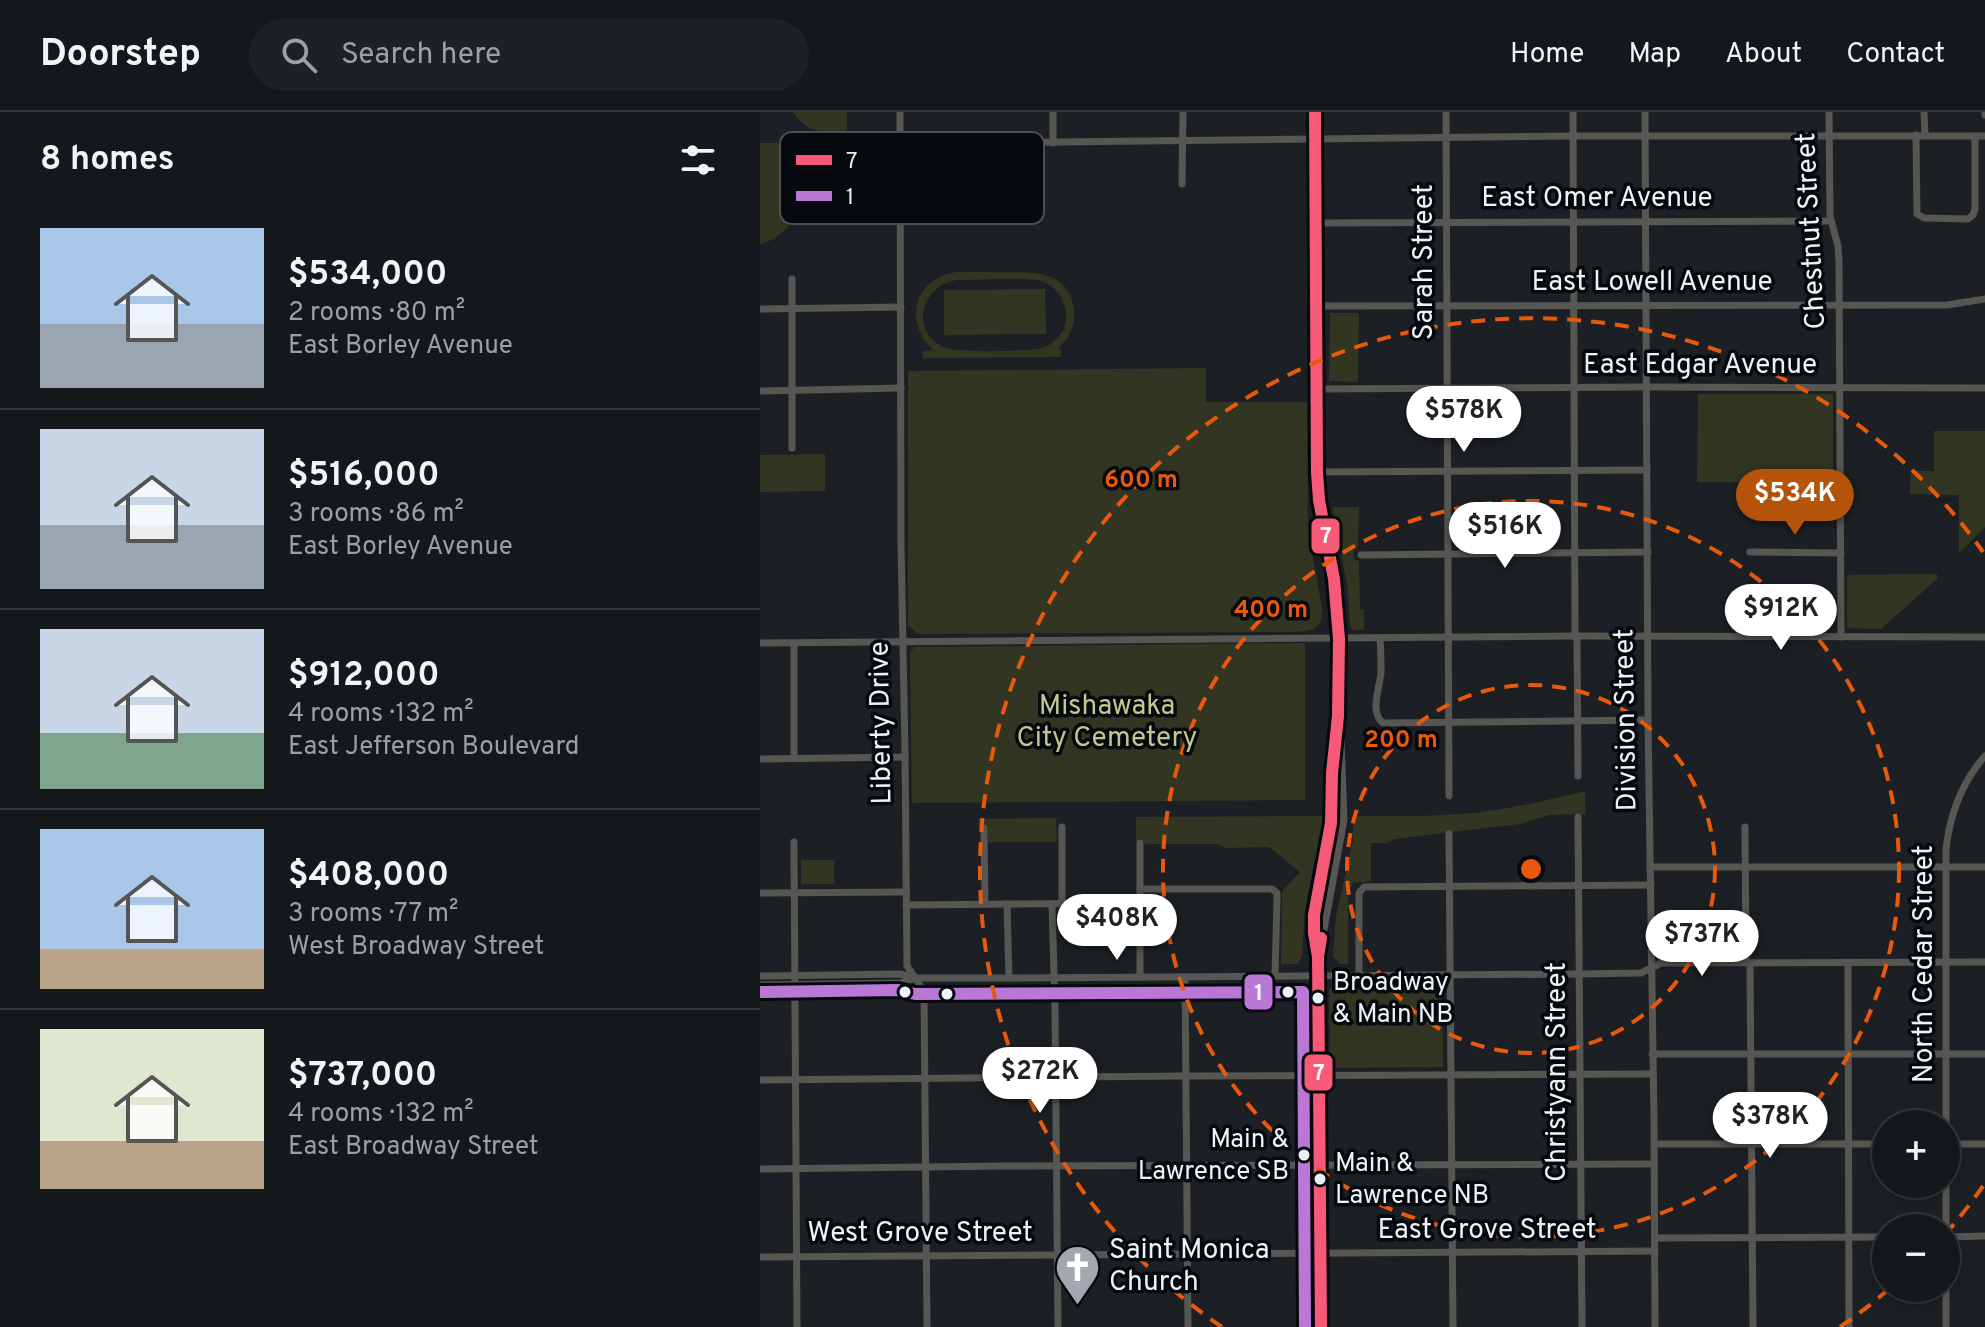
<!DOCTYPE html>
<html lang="en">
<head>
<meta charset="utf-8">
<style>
	:root { --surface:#15181b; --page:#1e2124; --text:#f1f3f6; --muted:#9da0a3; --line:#34373a; --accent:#b45309 }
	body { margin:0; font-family:Overpass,sans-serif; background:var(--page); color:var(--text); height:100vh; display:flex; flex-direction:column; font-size:30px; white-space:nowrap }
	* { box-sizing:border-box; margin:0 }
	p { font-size:26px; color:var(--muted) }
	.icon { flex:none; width:44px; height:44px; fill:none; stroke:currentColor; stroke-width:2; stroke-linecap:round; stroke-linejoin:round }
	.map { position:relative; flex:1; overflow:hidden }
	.panel { display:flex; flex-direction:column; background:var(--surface); width:760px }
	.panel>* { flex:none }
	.buttons { position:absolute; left:1112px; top:998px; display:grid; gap:16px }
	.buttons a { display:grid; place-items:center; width:88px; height:88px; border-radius:50%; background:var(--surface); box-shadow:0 4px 12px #0003,0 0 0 2px var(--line); font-size:40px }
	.price { position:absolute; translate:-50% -68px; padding:0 18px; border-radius:28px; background:#fff; color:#222; font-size:26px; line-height:52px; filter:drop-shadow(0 2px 4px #0008) }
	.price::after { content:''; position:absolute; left:50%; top:48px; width:24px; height:18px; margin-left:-12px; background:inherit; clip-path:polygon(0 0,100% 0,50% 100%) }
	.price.current { background:var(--accent); color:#fff }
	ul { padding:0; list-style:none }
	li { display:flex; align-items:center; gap:24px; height:200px; padding:0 40px }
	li+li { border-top:2px solid var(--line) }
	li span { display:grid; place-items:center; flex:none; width:224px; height:160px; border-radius:0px; color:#555 }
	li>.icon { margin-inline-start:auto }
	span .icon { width:96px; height:96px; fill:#fffc; stroke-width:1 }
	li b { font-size:34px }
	h2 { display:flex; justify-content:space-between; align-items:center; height:96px; padding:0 40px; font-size:34px }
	header { display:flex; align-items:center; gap:48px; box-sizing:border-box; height:112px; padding:0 40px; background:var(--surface); border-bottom:2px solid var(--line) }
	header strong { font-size:38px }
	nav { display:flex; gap:44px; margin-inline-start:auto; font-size:28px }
	.search { width:560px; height:72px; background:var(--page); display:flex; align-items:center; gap:20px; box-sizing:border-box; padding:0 28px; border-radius:44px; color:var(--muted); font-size:30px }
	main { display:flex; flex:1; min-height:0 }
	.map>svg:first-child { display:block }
	.green { fill:#323521; fill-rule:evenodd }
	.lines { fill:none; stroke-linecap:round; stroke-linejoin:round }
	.minor { stroke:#565653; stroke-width:7 }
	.major { stroke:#585652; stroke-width:9 }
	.bus-1-casing { stroke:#06090d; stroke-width:18 }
	.bus-2-casing { stroke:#06090d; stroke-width:18 }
	.bus-1 { stroke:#f75a77; stroke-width:12 }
	.bus-2 { stroke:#ba77d6; stroke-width:12 }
	.ring { fill:none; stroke:#e8590c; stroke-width:4; stroke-dasharray:14 10 }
	.bus-dot { fill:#ecf2f8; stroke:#06090d; stroke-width:3 }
	.labels { text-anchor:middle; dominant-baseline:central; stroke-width:7; stroke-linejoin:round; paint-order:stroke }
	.bus-label { font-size:26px; fill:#ecf2f8; stroke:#06090d; text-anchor:start }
	.street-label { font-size:28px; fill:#ecf2f8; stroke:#06090d }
	.park-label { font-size:28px; fill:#bfc98d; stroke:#06090d }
	.poi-label { font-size:28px; fill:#ecf2f8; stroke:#06090d; text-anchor:start }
	.key { fill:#06090d; stroke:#4b4f54; stroke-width:2 }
	.key-label { font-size:22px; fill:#ecf2f8 }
	.centre { fill:#e8590c; stroke:#06090d; stroke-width:4 }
	.ring-label { font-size:24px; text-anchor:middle; font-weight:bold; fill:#e8590c; stroke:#06090d; stroke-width:7; stroke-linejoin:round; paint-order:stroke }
	.line-badge { stroke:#06090d; stroke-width:3 }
	.badge-label { font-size:22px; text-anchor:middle; font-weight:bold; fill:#fff }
</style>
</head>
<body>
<header>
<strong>Doorstep</strong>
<div class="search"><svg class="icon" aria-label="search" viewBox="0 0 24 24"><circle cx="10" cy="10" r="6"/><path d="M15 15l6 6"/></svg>Search here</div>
<nav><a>Home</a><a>Map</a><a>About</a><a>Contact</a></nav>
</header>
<main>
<section class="panel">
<h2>8 homes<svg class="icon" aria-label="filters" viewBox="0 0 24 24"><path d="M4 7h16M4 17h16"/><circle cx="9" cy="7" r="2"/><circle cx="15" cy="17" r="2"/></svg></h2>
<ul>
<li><span style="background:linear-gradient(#a9c7e8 60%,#9aa5b1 0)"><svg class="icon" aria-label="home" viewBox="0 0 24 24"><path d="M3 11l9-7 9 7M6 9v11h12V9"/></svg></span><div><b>$534,000</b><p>2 rooms · 80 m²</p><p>East Borley Avenue</p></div></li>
<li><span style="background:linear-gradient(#c9d6e8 60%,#9aa5b1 0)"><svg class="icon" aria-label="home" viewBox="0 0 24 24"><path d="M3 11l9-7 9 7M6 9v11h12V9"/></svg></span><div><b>$516,000</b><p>3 rooms · 86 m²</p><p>East Borley Avenue</p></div></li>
<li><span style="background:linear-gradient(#c9d6e8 65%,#7fa58c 0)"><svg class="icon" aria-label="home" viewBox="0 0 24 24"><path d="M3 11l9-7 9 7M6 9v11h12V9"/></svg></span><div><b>$912,000</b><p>4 rooms · 132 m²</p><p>East Jefferson Boulevard</p></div></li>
<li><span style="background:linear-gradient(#a9c7e8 75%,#b9a48a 0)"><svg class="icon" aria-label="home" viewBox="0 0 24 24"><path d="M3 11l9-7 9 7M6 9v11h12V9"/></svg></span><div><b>$408,000</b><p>3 rooms · 77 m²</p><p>West Broadway Street</p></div></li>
<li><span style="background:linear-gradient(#dfe7d0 70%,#b9a48a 0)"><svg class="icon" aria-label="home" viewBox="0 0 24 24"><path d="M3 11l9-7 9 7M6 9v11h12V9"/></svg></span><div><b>$737,000</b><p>4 rooms · 132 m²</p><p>East Broadway Street</p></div></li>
</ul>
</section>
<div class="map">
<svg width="1225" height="1215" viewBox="0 0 1225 1215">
	<rect width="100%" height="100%" fill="#1c2024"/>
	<!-- green -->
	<g class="green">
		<path d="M33 0H87V22C64 21 47 21 33 0Z"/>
		<path d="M0 31H38C38 70 49 119 0 132Z"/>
		<path d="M197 160C212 160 226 160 241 160 272 160 310 158 314 198 316 214 309 226 298 237L301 238V245L163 246V239L173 238C142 209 155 165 197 160ZM197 168C217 168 267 164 284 170 293 174 301 182 304 192 307 199 307 208 304 216 300 225 292 233 282 236 268 240 195 241 183 235 149 218 162 173 197 168Z"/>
		<path d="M285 177 286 222 184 223V178Z"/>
		<path d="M570 201H599L598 270 569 269Z"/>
		<path d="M446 256V290H547L548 418 562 496C563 519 552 519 532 520L158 522 148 513V259Z"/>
		<path d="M938 282H1073V371L937 370Z"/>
		<path d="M1174 319H1225V415L1199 441V383L1150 382 1151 359H1174Z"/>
		<path d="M65 342V379L0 380V343Z"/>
		<path d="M572 395H599L598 435 595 436 593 441 595 448 599 449 600 497 604 498V518H592L590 513 587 472Z"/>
		<path d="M1177 462V467L1121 517 1087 516V463Z"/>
		<path d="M545 531V688L152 691 150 540 155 535Z"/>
		<path d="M825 679V702L789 703 760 712 634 727 627 731H611V769L593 771 588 781V852H579L578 849 573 845 576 804 593 729V704C633 704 673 705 713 701 751 697 788 688 825 679Z"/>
		<path d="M564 704 545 796 542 845 537 852H521L522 779 540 760 509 735 466 736 456 732H385L384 729H376V705Z"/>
		<path d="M296 706 297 729 294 730H228V714H218V707Z"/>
		<rect x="41" y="748" width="33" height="24"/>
		<path d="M682 874 683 955 572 956 570 954 569 877 611 875 614 878 677 877Z"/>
	</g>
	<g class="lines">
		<!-- minor -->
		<g class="minor">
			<path d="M140 0 141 431 145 640 147 854 164 879 167 1215"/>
			<path d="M293 0V31"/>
			<path d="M686 0 689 684"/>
			<path d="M813 0 815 524"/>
			<path d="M885 0 888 608 894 1007 895 1215"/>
			<path d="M1069 0 1070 104 1078 134 1079 150 1081 525"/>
			<path d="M1164 0 1165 23"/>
			<path d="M1225 0V3"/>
			<path d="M1156 23 1157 102 1164 106 1208 107 1213 103 1215 97V24"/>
			<path d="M140 32 813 24H1225"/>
			<path d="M422 72 423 0"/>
			<path d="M555 111 1070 109"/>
			<path d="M32 167V336"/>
			<path d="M558 194 1187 193 1225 187"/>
			<path d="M0 197 141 195"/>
			<path d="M558 277 887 275 1225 276"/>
			<path d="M0 279 141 276"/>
			<path d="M557 360 887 358"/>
			<path d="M990 440 1081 441"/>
			<path d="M601 443 888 440"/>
			<path d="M817 524 818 664"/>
			<path d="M620 526C621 537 621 549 621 560 620 576 609 600 623 611L888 608"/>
			<path d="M0 531 815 524 1225 525"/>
			<path d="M34 531V646"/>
			<path d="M0 647 145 645"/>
			<path d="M818 705 822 1215"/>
			<path d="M302 715V792"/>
			<path d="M985 715 986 851"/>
			<path d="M224 716 225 792"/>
			<path d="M689 722 693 1215"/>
			<path d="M34 730 37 1215"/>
			<path d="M380 731V865"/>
			<path d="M890 755H1225"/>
			<path d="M380 777H512L517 781V787L515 864"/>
			<path d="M0 781 146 780"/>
			<path d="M247 792 249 866"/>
			<path d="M292 792 295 896 298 1215"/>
			<path d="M146 793 380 791"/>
			<path d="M1088 850 1089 1215"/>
			<path d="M990 851 993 1215"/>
			<path d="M0 864 140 862 155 866H249L819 862 881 861 901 851 1225 850"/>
			<path d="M599 864V781L604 775 891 773"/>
			<path d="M425 865 428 1215"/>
			<path d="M0 873 140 871 153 867"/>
			<path d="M892 942H1225"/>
			<path d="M0 968 426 964 893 962"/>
			<path d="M894 1032H1126"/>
			<path d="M1186 1032H1225"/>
			<path d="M0 1057 245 1054 894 1052"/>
			<path d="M1186 1125 1225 1124"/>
			<path d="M895 1126 1126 1125"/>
			<path d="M0 1145 895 1139"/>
			<path d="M1186 1215V737C1190 702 1201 671 1225 644"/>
		</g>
		<!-- major -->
		<g class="major">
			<path d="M555 0 557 360 559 388 574 467 579 527 578 604 572 661 571 711 554 803V821L558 845"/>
			<path d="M561 1215 558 845 583 708 580 629"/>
		</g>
		<defs>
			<g id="bus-1">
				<path d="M555 0 557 360 559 388 574 467 579 527 578 604 572 661 571 711 554 803V821L558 845"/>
				<path d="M561 826 558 845 561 1215"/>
			</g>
			<path id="bus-2" d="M0 880 138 878 155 882 543 880 545 1215"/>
		</defs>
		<!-- bus-1 casing -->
		<use href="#bus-1" class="bus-1-casing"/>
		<!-- bus-2 casing -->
		<use href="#bus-2" class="bus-2-casing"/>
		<!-- bus-1 -->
		<use href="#bus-1" class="bus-1"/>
		<!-- bus-2 -->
		<use href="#bus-2" class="bus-2"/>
	</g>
	<!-- distance rings -->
	<g class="ring">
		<circle cx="771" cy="757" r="184"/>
		<circle cx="771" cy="757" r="368"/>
		<path d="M1223 1074A552 552 0 0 1 1188 1119M1129 1177A552 552 0 0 1 1080 1215M462 1215A552 552 0 1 1 1223 440"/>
	</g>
	<!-- icons -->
	<defs>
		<symbol id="church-pin" viewBox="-11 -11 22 30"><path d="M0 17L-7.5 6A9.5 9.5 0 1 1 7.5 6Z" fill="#a3a8ae" stroke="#06090d"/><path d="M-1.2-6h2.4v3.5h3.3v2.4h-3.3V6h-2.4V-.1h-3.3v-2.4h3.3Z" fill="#fff"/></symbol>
	</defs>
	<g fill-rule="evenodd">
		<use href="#church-pin" x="292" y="1130" width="51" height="69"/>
	</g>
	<!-- markers -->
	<g class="bus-dot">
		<circle cx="145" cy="880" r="7"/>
		<circle cx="528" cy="880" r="7"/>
		<circle cx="187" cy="882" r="7"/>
		<circle cx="558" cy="886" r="7"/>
		<circle cx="544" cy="1043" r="7"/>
		<circle cx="560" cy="1067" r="7"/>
	</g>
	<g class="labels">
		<!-- bus labels -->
		<g class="bus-label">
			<text x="573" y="871">Broadway<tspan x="573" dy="32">&amp; Main NB</tspan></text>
			<text x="529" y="1028" text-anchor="end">Main &amp;<tspan x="529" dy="32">Lawrence SB</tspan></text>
			<text x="575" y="1052">Main &amp;<tspan x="575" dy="32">Lawrence NB</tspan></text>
		</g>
		<!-- street labels -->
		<g class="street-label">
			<text x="837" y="87">East Omer Avenue</text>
			<text transform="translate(1052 119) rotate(-93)">Chestnut Street</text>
			<text transform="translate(665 150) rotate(-90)">Sarah Street</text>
			<text x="892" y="171">East Lowell Avenue</text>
			<text x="940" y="254">East Edgar Avenue</text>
			<text transform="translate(867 608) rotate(-91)">Division Street</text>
			<text transform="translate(122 611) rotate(-91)">Liberty Drive</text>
			<text transform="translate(1165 852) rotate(-90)">North Cedar Street</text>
			<text transform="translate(798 960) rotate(-90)">Christyann Street</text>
			<text x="727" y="1119">East Grove Street</text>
			<text x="160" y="1122">West Grove Street</text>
		</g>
		<!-- park labels -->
		<g class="park-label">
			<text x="347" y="595">Mishawaka<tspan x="347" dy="32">City Cemetery</tspan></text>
		</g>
		<!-- poi labels -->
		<g class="poi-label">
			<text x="349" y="1139">Saint Monica<tspan x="349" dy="32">Church</tspan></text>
		</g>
	</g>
	<!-- legend -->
	<rect x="20" y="20" width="264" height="92" rx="12" class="key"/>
	<rect x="36" y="43" width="36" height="10" fill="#f75a77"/>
	<rect x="36" y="79" width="36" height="10" fill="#ba77d6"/>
	<g class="key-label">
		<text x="86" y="56">7</text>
		<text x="86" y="92">1</text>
	</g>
	<circle cx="771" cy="757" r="12" class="centre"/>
	<g class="ring-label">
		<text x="381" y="375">600 m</text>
		<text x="511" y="505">400 m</text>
		<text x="641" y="635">200 m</text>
	</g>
	<g class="line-badge">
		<rect x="550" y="405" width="31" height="38" rx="8" fill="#f75a77"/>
		<rect x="483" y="861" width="31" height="38" rx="8" fill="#ba77d6"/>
		<rect x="543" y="941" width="31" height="39" rx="8" fill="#f75a77"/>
	</g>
	<g class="badge-label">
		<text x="566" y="431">7</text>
		<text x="499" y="888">1</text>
		<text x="559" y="968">7</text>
	</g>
</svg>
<div class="buttons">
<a>+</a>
<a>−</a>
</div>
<b class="price" style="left:704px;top:342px">$578K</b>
<b class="price current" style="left:1035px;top:425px">$534K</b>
<b class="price" style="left:745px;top:458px">$516K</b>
<b class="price" style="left:1021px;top:540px">$912K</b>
<b class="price" style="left:357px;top:850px">$408K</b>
<b class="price" style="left:942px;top:866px">$737K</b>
<b class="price" style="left:280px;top:1003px">$272K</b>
<b class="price" style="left:1010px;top:1048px">$378K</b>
</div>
</main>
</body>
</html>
